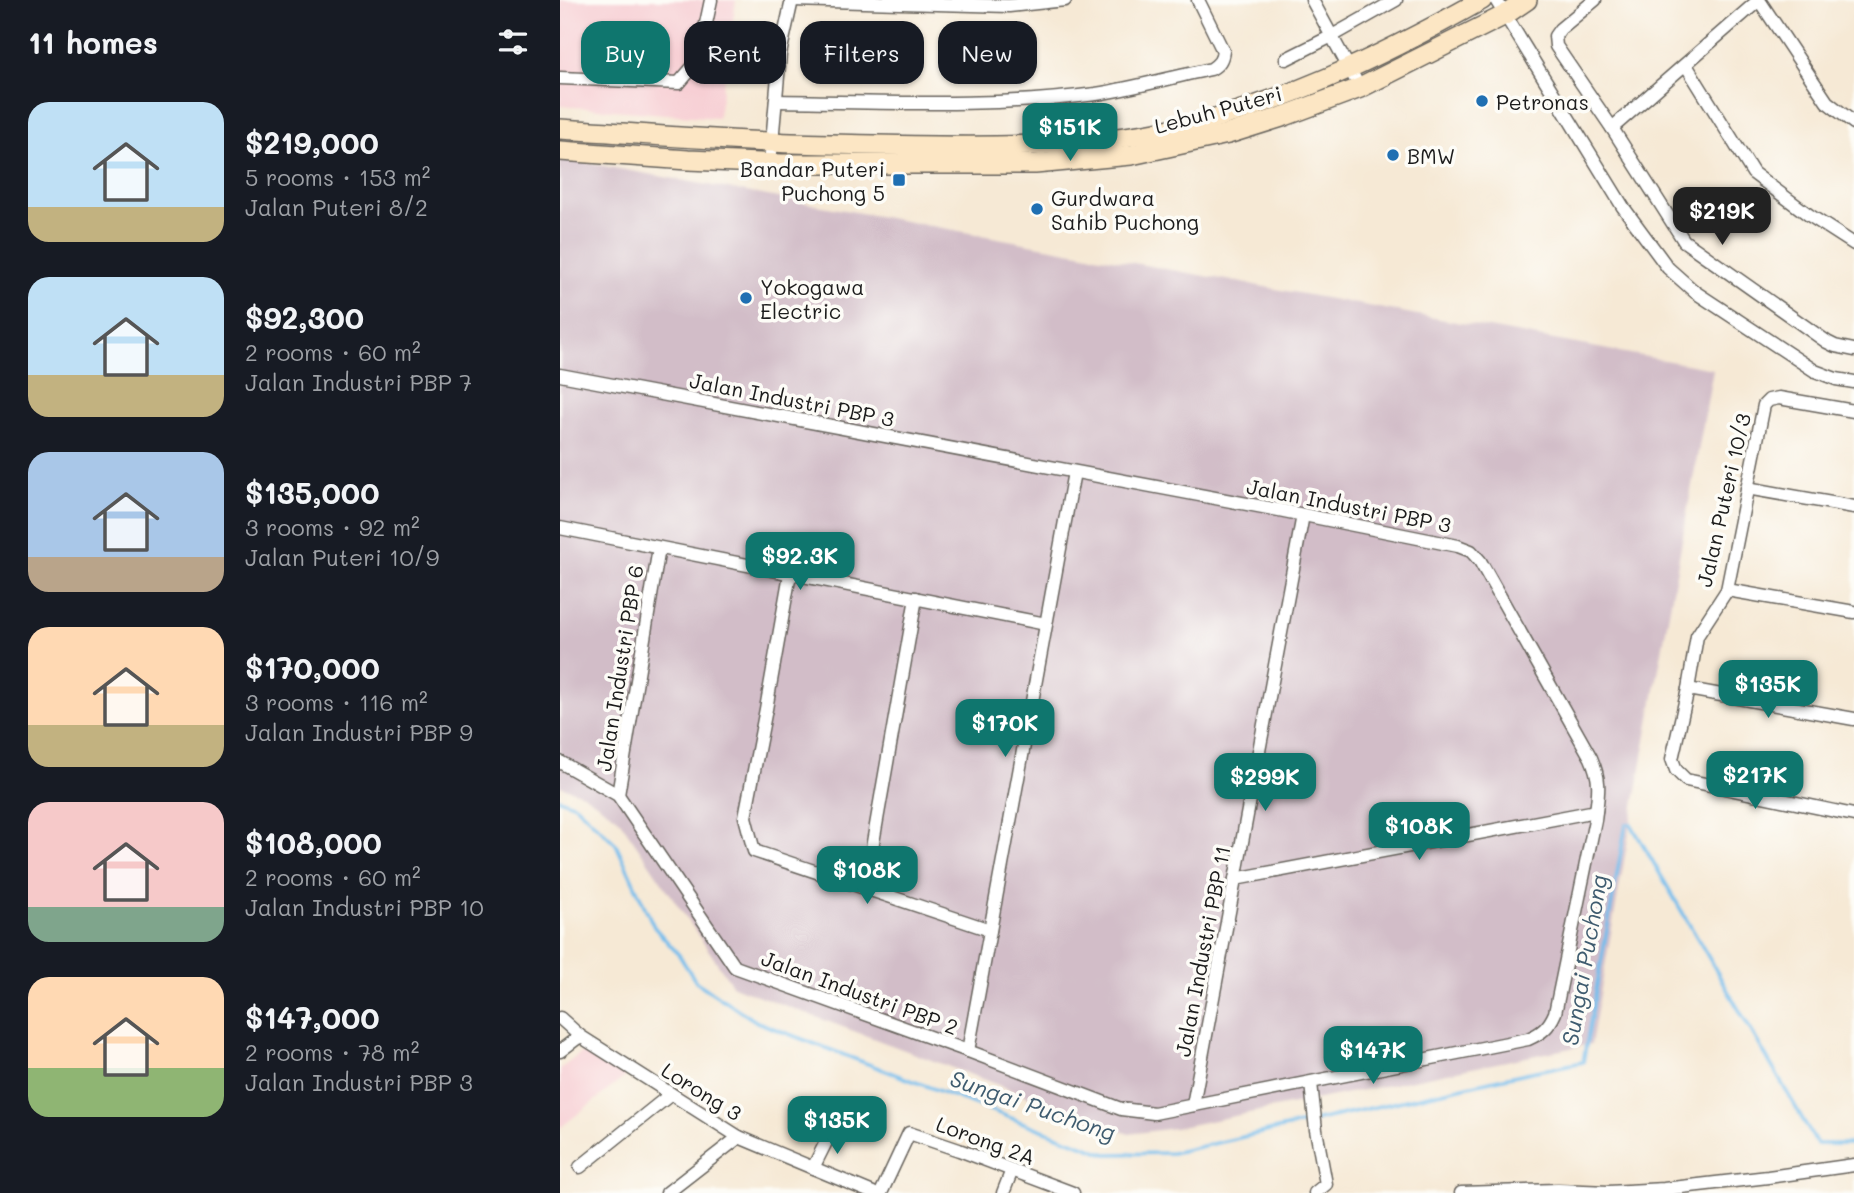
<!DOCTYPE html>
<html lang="en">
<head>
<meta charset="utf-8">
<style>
	:root { --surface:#171b24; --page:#20242c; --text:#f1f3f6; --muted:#9ea1a6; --accent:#0f766e }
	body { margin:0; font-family:Mali,sans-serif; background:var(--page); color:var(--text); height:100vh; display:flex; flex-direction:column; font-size:26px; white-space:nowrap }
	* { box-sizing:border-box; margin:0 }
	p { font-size:23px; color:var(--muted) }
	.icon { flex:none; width:38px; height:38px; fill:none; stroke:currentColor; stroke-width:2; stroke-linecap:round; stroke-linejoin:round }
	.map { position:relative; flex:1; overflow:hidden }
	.sheet { display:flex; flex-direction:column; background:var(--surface); width:560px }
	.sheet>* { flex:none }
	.guide { position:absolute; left:21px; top:21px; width:665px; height:63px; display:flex; gap:14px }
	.price { position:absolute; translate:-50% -60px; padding:0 16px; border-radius:14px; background:var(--accent); color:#fff; font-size:23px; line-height:46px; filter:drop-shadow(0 2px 4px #0008) }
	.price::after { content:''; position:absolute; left:50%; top:42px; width:21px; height:16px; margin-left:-10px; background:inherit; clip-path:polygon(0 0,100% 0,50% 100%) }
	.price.active { background:#222; color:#fff }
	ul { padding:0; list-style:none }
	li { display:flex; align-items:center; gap:21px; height:175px; padding:0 28px }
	li span { display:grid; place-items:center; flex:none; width:196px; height:140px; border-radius:21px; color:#555 }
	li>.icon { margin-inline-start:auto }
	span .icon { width:84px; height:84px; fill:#fffc; stroke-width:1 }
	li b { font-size:30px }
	h2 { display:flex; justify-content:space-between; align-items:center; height:84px; padding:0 28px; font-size:30px }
	.tag { padding:0 24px; border-radius:21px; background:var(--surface); box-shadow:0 2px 5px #0004; font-size:24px; line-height:63px }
	.tag.active { background:var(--accent); color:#fff }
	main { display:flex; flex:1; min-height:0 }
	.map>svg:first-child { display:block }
	.built { fill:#f7cfd4 }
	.industrial { fill:#d2bdc8 }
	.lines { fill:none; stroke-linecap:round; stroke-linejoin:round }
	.stream { stroke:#74bdec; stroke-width:3.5 }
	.street-casing { stroke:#68645d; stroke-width:15 }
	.secondary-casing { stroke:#68645d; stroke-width:22 }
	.street { stroke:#fff; stroke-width:12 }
	.secondary { stroke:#fce6c4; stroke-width:19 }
	.poi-dot { fill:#1f6fb2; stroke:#fdfcf7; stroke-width:2.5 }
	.labels { text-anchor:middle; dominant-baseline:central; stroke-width:7; stroke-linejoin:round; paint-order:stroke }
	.poi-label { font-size:21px; fill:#1c1c1c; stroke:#fdfcf7; text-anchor:start }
	.street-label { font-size:21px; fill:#1c1c1c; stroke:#fdfcf7 }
	.water-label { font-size:23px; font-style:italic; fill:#3f5c6f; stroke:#fdfcf7 }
</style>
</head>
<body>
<main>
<section class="sheet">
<h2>11 homes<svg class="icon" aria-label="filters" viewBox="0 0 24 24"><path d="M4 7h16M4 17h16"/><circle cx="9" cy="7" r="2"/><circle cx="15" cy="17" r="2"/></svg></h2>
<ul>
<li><span style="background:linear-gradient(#bfe0f5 75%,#c2b280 0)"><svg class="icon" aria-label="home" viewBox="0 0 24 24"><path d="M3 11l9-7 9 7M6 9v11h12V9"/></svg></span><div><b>$219,000</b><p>5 rooms · 153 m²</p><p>Jalan Puteri 8/2</p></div></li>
<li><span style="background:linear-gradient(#bfe0f5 70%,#c2b280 0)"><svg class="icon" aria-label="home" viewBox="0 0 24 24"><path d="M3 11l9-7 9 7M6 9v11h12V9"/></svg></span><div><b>$92,300</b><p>2 rooms · 60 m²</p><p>Jalan Industri PBP 7</p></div></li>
<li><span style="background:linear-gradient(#a9c7e8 75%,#b9a48a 0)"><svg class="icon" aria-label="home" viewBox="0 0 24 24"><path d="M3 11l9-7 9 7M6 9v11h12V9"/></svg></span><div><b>$135,000</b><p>3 rooms · 92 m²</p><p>Jalan Puteri 10/9</p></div></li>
<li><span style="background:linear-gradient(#ffd9b3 70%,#c2b280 0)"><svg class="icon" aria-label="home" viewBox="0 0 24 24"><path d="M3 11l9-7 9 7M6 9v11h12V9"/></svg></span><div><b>$170,000</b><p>3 rooms · 116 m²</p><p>Jalan Industri PBP 9</p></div></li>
<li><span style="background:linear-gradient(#f6c9c9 75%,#7fa58c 0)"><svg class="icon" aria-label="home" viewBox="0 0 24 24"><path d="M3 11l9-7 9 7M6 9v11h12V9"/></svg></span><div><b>$108,000</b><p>2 rooms · 60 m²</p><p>Jalan Industri PBP 10</p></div></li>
<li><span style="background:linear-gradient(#ffd9b3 65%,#8fb573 0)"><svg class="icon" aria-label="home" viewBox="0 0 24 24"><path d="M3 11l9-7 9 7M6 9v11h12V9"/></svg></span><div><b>$147,000</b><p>2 rooms · 78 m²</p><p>Jalan Industri PBP 3</p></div></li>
</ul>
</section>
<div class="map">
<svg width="1294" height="1193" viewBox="0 0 1294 1193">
	<rect width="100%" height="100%" fill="#fdfcf7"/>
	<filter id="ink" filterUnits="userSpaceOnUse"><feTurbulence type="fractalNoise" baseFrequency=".0143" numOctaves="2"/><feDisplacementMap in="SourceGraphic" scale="14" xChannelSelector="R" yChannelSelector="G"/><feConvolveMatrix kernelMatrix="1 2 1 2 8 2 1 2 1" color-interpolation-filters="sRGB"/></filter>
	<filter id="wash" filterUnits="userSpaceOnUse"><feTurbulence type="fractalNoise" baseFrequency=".00686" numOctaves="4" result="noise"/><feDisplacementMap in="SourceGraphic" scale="28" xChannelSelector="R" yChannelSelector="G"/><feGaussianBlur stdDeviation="1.57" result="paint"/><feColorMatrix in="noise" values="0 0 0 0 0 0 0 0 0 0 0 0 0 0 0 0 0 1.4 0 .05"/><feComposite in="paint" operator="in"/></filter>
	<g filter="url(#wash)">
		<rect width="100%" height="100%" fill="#f6e9d5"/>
		<!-- built -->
		<g class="built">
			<path d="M0 0H176L158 118 0 106Z"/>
			<path d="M29 1047 70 1073 0 1128V1069Z"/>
		</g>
		<!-- industrial -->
		<path class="industrial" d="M0 158 1153 369 1031 1044 615 1128 569 1134 173 986 58 818 23 794 0 786Z"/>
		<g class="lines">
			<!-- stream -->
			<path class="stream" d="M0 799 15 805 56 844 94 927 119 955 136 982 197 1022 546 1154 612 1153 966 1073 1023 1062 1066 824H1071L1257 1144H1294"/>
		</g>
	</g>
	<g filter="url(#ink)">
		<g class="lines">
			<defs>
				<g id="street">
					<path d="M232 0 449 6 505 0"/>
					<path d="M752 0 800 88"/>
					<path d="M936 0 1063 207 1108 268 1135 292 1255 371 1276 379 1294 382"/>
					<path d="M1035 0 1000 29 995 36 996 46 1052 128 1124 241 1267 342 1275 346 1294 350"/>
					<path d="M1199 0 1267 102 1294 123"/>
					<path d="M726 59 772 36 836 0"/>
					<path d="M1126 65 1193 173 1249 215 1294 244"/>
					<path d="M0 78 119 83 138 61 151 0"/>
					<path d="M216 101C322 102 430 108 536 94 574 88 613 77 651 69 659 64 662 60 663 51L638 0"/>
					<path d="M1052 128 1199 0"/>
					<path d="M210 164 220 54 232 0"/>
					<path d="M0 375 719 510 898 546 911 551 920 561 1031 758C1042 783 1038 793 1035 820L995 1013C989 1027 982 1033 968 1039L594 1113 561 1109 408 1051 175 967 58 795 0 762"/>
					<path d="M1294 411 1219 398 1209 400 1204 405 1167 590 1137 636 1128 689 1112 759 1116 770 1126 780 1294 815"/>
					<path d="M1187 488 1294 507"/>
					<path d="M0 528 486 624"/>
					<path d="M230 574 206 709 185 817 194 851 430 930"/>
					<path d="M1167 590 1294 612"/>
					<path d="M1128 689 1294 719"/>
					<path d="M58 795 99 548"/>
					<path d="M675 879 1036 811"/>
					<path d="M305 888 356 598"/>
					<path d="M0 1018 20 1036 179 1137 313 1193"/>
					<path d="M0 1051 20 1036"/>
					<path d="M408 1051 514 472"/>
					<path d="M751 1083 756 1130 766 1184 755 1193"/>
					<path d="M633 1105 743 515"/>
					<path d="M20 1167 111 1094"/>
					<path d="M253 1168 272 1130"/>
					<path d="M107 1193 179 1137"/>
					<path d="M321 1193 349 1133 399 1150 513 1193"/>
					<path d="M443 1193 452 1170"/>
					<path d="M901 1193 998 1190 1049 1192 1104 1189 1208 1177 1294 1165"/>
				</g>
				<g id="secondary">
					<path d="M0 129C70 133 141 139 211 142 246 144 281 144 316 145 411 147 507 149 601 131 715 109 822 56 922 0"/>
					<path d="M0 151 128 160 222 164H475L571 155 668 134 722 117 800 88 945 15 967 0"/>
				</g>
			</defs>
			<!-- street casing -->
			<use href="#street" class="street-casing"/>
			<!-- secondary casing -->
			<use href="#secondary" class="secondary-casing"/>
			<!-- street -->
			<use href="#street" class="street"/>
			<!-- secondary -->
			<use href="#secondary" class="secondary"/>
		</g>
	</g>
	<!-- markers -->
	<g class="poi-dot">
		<circle cx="922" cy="101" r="7"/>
		<circle cx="833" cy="155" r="7"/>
		<rect x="332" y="173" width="14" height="14" rx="3.5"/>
		<circle cx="477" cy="209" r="7"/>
		<circle cx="186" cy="298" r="7"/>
	</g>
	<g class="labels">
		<!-- poi labels -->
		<g class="poi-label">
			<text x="936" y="101">Petronas</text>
			<text x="847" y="155">BMW</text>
			<text x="325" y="168" text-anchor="end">Bandar Puteri<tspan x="325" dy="24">Puchong 5</tspan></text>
			<text x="491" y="197">Gurdwara<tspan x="491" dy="24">Sahib Puchong</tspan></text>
			<text x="200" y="286">Yokogawa<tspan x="200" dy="24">Electric</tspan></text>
		</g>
		<!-- street labels -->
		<g class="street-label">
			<text transform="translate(658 109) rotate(-15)">Lebuh Puteri</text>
			<text transform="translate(232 399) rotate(11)">Jalan Industri PBP 3</text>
			<text transform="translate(1163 500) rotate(-77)">Jalan Puteri 10/3</text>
			<text transform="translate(789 505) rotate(11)">Jalan Industri PBP 3</text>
			<text transform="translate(59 668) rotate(-81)">Jalan Industri PBP 6</text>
			<text transform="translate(642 951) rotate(-79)">Jalan Industri PBP 11</text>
			<text transform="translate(300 992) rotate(20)">Jalan Industri PBP 2</text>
			<text transform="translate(142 1091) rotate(32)">Lorong 3</text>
			<text transform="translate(426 1140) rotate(20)">Lorong 2A</text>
		</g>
		<!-- water labels -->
		<g class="water-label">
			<text transform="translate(1024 960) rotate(-80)">Sungai Puchong</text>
			<text transform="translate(473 1105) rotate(19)">Sungai Puchong</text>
		</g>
	</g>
</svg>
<b class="price" style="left:510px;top:163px">$151K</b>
<b class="price active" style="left:1162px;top:247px">$219K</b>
<b class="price" style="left:240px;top:592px">$92.3K</b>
<b class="price" style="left:1208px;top:720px">$135K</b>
<b class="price" style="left:445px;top:759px">$170K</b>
<b class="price" style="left:1195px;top:811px">$217K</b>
<b class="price" style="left:705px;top:813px">$299K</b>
<b class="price" style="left:859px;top:862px">$108K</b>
<b class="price" style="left:307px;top:906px">$108K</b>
<b class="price" style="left:813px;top:1086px">$147K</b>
<b class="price" style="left:277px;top:1156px">$135K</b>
<div class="guide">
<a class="tag active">Buy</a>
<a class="tag">Rent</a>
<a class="tag">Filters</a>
<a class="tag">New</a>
</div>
</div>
</main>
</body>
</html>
